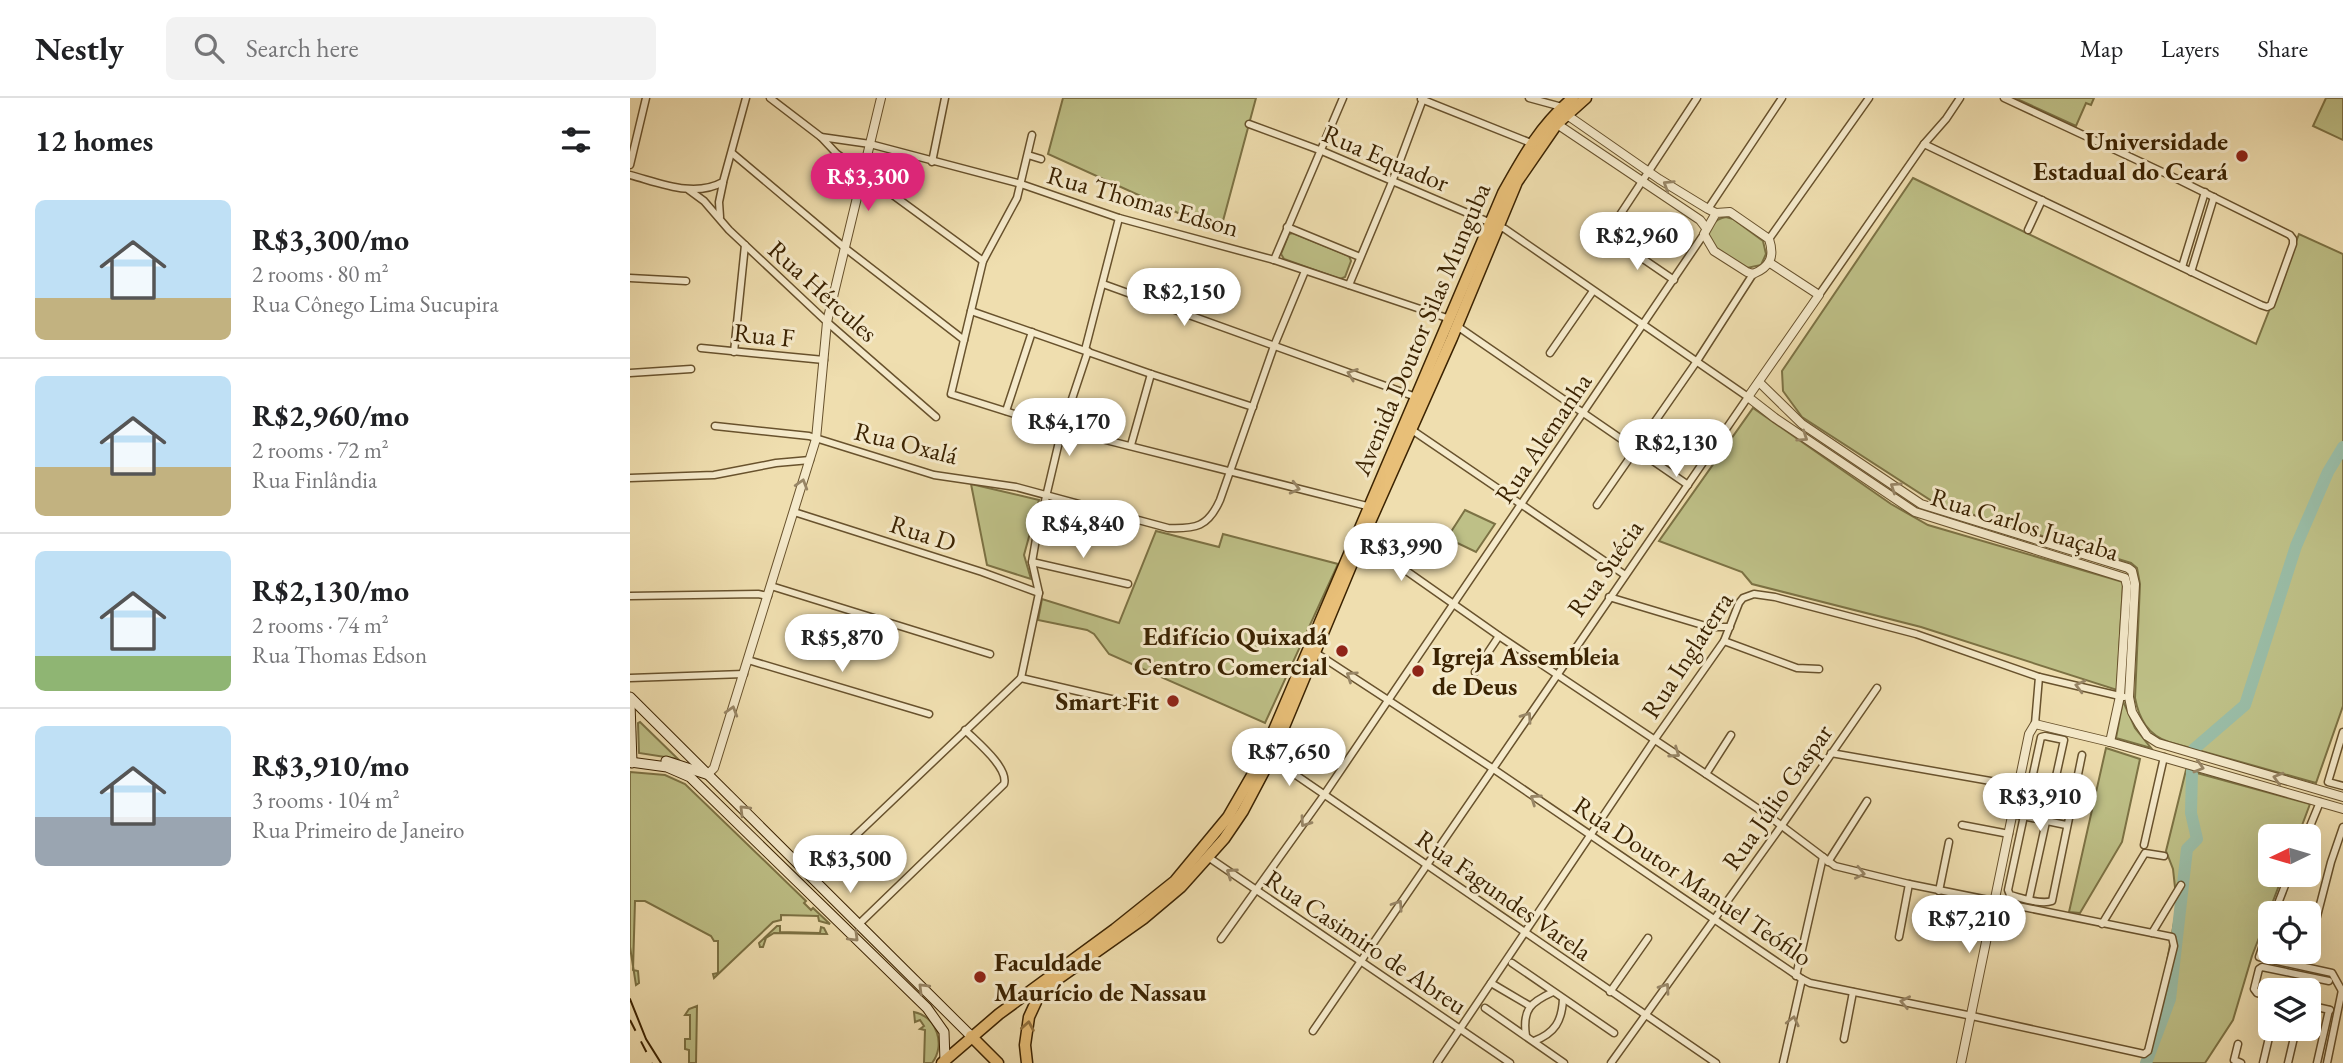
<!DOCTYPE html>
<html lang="en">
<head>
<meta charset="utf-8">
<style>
	:root { --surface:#fff; --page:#f2f2f2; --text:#202124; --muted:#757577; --line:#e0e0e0; --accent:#db2777 }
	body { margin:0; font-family:"EB Garamond",serif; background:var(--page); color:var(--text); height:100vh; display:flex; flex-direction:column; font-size:26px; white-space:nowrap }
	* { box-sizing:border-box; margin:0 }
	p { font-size:23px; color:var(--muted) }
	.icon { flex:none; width:38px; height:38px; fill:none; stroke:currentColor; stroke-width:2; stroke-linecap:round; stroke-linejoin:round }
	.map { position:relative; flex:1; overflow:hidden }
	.details { display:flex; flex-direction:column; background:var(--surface); width:630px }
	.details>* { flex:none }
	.needle { width:46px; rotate:265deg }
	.fabs { position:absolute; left:1628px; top:726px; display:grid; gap:14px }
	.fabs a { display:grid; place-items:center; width:63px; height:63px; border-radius:10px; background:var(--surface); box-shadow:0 7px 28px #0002; font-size:35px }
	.price { position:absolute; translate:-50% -60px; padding:0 16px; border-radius:24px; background:#fff; color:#222; font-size:23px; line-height:46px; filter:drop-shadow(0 2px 4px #0008) }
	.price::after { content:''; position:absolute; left:50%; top:42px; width:21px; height:16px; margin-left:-10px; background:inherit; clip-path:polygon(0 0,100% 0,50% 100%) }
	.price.selected { background:var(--accent); color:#fff }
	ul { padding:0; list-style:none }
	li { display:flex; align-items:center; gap:21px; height:175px; padding:0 35px }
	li+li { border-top:2px solid var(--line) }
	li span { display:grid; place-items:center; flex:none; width:196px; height:140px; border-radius:10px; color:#555 }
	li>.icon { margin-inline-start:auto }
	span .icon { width:84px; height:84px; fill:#fffc; stroke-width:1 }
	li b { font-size:30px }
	h2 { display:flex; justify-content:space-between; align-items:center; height:84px; padding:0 35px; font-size:30px }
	header { display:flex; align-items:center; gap:42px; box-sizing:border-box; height:98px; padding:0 35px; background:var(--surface); border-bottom:2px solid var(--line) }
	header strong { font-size:33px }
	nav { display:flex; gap:38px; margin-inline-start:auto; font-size:24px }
	.search { width:490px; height:63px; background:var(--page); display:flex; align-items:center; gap:18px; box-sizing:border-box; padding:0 24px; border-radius:10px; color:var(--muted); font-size:26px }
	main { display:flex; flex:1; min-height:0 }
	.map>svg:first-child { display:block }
	.green { fill:#bec087; stroke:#7c7244; stroke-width:2 }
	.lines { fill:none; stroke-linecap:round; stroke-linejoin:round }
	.river { stroke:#9abda7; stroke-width:12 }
	.minor-casing { stroke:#68522d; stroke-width:9 }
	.tertiary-casing { stroke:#68522d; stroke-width:10 }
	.secondary-casing { stroke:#3b2302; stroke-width:11 }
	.primary-casing { stroke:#3b2302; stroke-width:13 }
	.minor { stroke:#f5eacb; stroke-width:6 }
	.tertiary { stroke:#f5eacb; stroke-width:8 }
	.secondary { stroke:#f5eacb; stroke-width:9 }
	.primary { stroke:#e8bf78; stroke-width:10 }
	.tram { stroke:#3b2302; stroke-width:2 }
	.rail { stroke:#3b2302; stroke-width:2; stroke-dasharray:12 12; stroke-linecap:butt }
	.oneway { stroke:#988666 }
	.oneway2 { stroke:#92713d }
	.poi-dot { fill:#8f2418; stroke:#f5eacb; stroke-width:2.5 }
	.labels { text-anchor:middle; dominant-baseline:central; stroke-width:6; stroke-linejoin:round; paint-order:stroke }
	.poi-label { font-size:26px; font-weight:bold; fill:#3b2302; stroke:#f5eacb; text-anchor:end }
	.street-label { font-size:26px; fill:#3b2302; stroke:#f5eacb }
</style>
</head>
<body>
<header>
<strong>Nestly</strong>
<div class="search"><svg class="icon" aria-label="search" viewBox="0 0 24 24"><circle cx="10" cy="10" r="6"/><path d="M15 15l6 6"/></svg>Search here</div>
<nav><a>Map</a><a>Layers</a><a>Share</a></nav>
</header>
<main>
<section class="details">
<h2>12 homes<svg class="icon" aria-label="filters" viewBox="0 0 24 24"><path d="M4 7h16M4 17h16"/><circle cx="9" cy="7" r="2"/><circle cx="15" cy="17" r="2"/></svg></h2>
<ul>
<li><span style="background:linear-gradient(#bfe0f5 70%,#c2b280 0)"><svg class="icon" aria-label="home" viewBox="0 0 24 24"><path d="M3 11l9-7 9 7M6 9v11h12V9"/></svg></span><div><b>R$3,300/mo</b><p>2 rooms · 80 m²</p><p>Rua Cônego Lima Sucupira</p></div></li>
<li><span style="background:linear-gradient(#bfe0f5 65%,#c2b280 0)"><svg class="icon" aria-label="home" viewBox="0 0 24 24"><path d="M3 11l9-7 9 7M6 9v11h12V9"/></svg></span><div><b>R$2,960/mo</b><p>2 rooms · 72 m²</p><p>Rua Finlândia</p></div></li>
<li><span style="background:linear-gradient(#bfe0f5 75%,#8fb573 0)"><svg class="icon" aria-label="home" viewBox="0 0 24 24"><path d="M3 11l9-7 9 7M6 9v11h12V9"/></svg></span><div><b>R$2,130/mo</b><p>2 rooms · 74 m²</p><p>Rua Thomas Edson</p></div></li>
<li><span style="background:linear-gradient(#bfe0f5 65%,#9aa5b1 0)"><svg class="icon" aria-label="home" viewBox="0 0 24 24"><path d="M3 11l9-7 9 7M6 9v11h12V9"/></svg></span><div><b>R$3,910/mo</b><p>3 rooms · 104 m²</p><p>Rua Primeiro de Janeiro</p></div></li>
</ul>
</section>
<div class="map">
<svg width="1713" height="965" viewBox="0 0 1713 965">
	<rect width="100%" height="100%" fill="#efdeaf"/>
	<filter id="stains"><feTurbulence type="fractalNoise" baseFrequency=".00286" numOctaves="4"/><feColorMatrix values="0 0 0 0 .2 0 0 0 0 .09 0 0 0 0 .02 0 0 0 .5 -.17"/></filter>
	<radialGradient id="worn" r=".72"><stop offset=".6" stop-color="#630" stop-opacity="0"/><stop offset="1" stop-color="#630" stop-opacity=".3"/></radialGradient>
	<!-- green -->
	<g class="green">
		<path d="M433 0H626L590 134 418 56Z"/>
		<path d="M1385 0H1464L1461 7 1456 5 1446 28Z"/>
		<path d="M1696 0H1713V42L1683 28Z"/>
		<path d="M1283 80 1626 246 1669 136 1713 156V608L1686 685 1539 644C1518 637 1509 621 1505 600L1510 486 1507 470 1501 465 1305 405 1172 319 1153 293 1152 273Z"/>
		<path d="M1096 119 1103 121 1133 143 1136 156 1131 167 1117 170C1103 161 1068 147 1082 127 1086 122 1090 120 1096 119Z"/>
		<path d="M663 135 719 158 721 163 715 179 710 181 654 161 651 156 659 136Z"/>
		<path d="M1123 310 1261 406 1298 427 1493 484 1487 592 1291 529 1122 486 1112 474 1029 443Z"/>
		<path d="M341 386 409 402 394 457 401 481 357 467Z"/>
		<path d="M835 412 865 426 846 454 817 440Z"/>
		<path d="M526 433 589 449 593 436 708 466 635 625 479 556 464 536 457 532 408 522 412 501 489 525Z"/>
		<path d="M1493 603 1505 630 1521 650 1486 640Z"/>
		<path d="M10 624 48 661 9 655 8 625Z"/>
		<path d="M1476 650 1510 661 1492 744 1450 815 1439 814Z"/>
		<path d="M1556 672 1680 706 1668 738H1640V777H1653L1622 858 1603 922 1575 965H1514L1534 880 1547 808 1543 771 1536 753Z"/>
		<path d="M0 674 35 677 55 686 176 803 174 805 181 812 183 810 200 826 189 823 188 818 151 817V822L143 824 84 880 83 876 88 875V843H84L81 838 15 803H5L3 872 8 873 9 885 6 887 0 849Z"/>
		<path d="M147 828H150V834L190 835 191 829 194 830 197 836 144 835 136 840 133 849H130L129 845Z"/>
		<path d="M67 908 66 965H59V952L55 951V941H60V917H55L59 911Z"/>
		<path d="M284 914C307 919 316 947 302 965H294L295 932 290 931 294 928 290 922 285 924Z"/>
	</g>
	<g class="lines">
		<!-- river -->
		<g class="river">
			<path d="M1564 651 1615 607 1666 448 1698 374 1713 349"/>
			<path d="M1516 965 1540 901 1557 751 1567 741 1561 715 1562 673"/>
		</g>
		<defs>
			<g id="minor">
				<path d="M140 0 191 39 207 56 353 163"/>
				<path d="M899 0 932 9"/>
				<path d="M791 1 901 45"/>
				<path d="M619 26 692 53 875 131 1118 299 683 933"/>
				<path d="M402 37 387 100 353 163 321 296 432 331 741 409"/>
				<path d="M191 39 240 46 391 86 489 120 644 162 820 221"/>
				<path d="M1294 46 1631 207 1637 209 1641 207 1663 146V141L1660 137 1541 78 1374 0"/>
				<path d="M102 55 215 150 334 242"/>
				<path d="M398 57 411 61"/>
				<path d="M302 64 315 0"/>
				<path d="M0 67 16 0"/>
				<path d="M0 77C30 85 64 100 93 84L116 0"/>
				<path d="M59 92 74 103 99 132 197 224 306 319"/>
				<path d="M1078 111 1152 0"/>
				<path d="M90 119 89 104 93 85"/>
				<path d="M657 129 730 159"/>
				<path d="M1398 132 1412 102"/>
				<path d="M1139 141 1239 0"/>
				<path d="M644 162 713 0"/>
				<path d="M1552 169 1575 94"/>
				<path d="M1561 174 1584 99"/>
				<path d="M0 180 56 183"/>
				<path d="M1044 182 981 139 980 132 1067 0"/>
				<path d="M473 186 786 299"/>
				<path d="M719 187 762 84 793 1"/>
				<path d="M1189 197 1294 46 1316 21 1330 0"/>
				<path d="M341 213 521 276 623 309"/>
				<path d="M827 228 1058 387"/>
				<path d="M71 250 194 262"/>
				<path d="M455 252 489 120"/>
				<path d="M104 254 115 147"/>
				<path d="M920 255 963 193"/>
				<path d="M0 275 61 271"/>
				<path d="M376 313 402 234"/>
				<path d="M85 328 179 338 304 377 386 389 538 430C566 431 578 429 590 402L644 248 675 173"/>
				<path d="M782 332 995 477"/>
				<path d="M501 347 521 276"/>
				<path d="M0 380 84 377 146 365 180 362"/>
				<path d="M967 407 1067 263 1123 176"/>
				<path d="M164 414 352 474 409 495"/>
				<path d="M402 464 498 486"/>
				<path d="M141 488 360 556"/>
				<path d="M0 498 128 496 138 498"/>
				<path d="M979 499 1079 529H1100"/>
				<path d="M1094 543 1167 570 1189 571"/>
				<path d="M683 553 862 670 1172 881 1180 885 1342 918 1514 956 1518 953 1544 848 1542 839 1279 786 1205 768 1136 716 869 538 731 441"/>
				<path d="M118 562 299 616"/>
				<path d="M845 574 869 538"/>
				<path d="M0 580 114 576"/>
				<path d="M391 580 409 495 402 464 406 441 432 331 458 253"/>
				<path d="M391 580 494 604"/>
				<path d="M1405 626 1409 579"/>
				<path d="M1713 634 1698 684 1713 688"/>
				<path d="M1201 655 1389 688"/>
				<path d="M641 660 1086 965"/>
				<path d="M1076 676 1101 637"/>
				<path d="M1383 716 1436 727"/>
				<path d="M1332 727 1379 736"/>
				<path d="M1676 738 1690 704"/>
				<path d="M1514 747 1534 659"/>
				<path d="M578 759 880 965"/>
				<path d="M1198 764 1237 703"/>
				<path d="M181 780 391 580"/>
				<path d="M1309 793 1319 744"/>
				<path d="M1399 801 1434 642 1415 638 1411 639 1378 792 1380 797C1392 800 1411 807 1422 803L1452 657"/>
				<path d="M1644 816 1659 777"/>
				<path d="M1472 826 1515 755 1534 758"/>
				<path d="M1640 826 1629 859 1702 875 1712 893"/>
				<path d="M228 827 374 686C379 670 347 644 335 632"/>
				<path d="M1522 835 1551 787"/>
				<path d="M1269 839 1279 786"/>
				<path d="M591 841 694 697 1074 136"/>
				<path d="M1678 853 1701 764 1713 729"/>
				<path d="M882 865 984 935"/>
				<path d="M1166 878 1193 759"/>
				<path d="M861 885 900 908"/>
				<path d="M980 894 1018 840"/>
				<path d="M1640 898 1627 895 1624 891 1629 871 1632 869 1699 883"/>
				<path d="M1678 907 1700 912"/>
				<path d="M855 910 934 965"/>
				<path d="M896 938C892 911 901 904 923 894"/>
				<path d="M1214 941 1223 894"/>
				<path d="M904 943C925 935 932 923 933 901"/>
				<path d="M1608 946 1604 962 1611 965"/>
				<path d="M807 965 1025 641 1094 543 1109 505 1113 500 1124 496 1145 499 1286 536 1409 579 1494 599"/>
				<path d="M981 965 1152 727 1247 590"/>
				<path d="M1153 965 1172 881"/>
				<path d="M1633 965 1641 931"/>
				<path d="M1658 965 1666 931"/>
				<path d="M1687 965 1699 912"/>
				<path d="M1697 965 1712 892"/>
			</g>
			<g id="tertiary">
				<path d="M937 17 1029 81 1078 111 1086 115 1100 114 1139 141C1145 159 1140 169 1123 176L1117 174 1084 153 1074 136 1086 115"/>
				<path d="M927 26 1070 122 1076 130"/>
				<path d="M1140 165 1189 197 1118 299 1145 320 1285 414 1495 480 1497 488 1490 598 1480 644"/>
				<path d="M1129 284 1172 326 1291 406 1498 470 1502 473 1505 486 1499 599 1502 614 1509 626 1517 638 1528 645 1713 699"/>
				<path d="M78 676 84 670 186 341 197 224 251 0"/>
				<path d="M1331 965 1399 636 1405 626 1480 644 1713 711"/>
			</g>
			<g id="secondary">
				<path d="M0 599 341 938"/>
				<path d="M0 605 2 665"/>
				<path d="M36 663 76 676"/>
				<path d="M0 664 37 669 60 679 297 910 314 934 315 963"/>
			</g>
			<g id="primary">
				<path d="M341 938 368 965"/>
				<path d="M312 965 369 916 485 831 545 783 598 719 632 660 873 95C893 59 911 26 943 0"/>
				<path d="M397 965 395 947 399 919 411 893 513 821 551 789 594 741 613 713 641 660 728 451 822 240 887 84 927 26 956 0"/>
			</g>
		</defs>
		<!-- minor casing -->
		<use href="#minor" class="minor-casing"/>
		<!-- tertiary casing -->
		<use href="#tertiary" class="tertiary-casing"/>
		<!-- secondary casing -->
		<use href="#secondary" class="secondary-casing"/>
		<!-- primary casing -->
		<use href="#primary" class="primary-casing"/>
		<!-- minor -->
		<use href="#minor" class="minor"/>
		<!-- tertiary -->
		<use href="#tertiary" class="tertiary"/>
		<!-- secondary -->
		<use href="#secondary" class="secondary"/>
		<!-- primary -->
		<use href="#primary" class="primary"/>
		<!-- tram -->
		<path class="tram" d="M0 901 16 941 31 965"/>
		<!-- rail -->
		<path class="rail" d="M0 922 22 965"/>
	</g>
	<!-- one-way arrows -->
	<defs><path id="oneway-chevron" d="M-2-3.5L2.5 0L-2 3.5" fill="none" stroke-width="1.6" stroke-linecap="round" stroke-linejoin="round" transform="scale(1.75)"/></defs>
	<g class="oneway">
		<use href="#oneway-chevron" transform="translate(1038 87) rotate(-148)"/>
		<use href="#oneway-chevron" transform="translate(722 276) rotate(-160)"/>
		<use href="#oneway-chevron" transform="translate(1173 339) rotate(34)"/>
		<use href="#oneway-chevron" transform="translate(172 386) rotate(-73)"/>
		<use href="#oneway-chevron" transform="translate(1265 389) rotate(-146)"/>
		<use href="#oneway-chevron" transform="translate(665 390) rotate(14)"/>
		<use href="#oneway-chevron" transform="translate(721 578) rotate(-146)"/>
		<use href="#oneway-chevron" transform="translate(1450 588) rotate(-166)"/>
		<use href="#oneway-chevron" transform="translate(102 613) rotate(-73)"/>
		<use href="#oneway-chevron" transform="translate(897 619) rotate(-55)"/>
		<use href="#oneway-chevron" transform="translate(1045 655) rotate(35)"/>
		<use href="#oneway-chevron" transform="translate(1569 669) rotate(16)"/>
		<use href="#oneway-chevron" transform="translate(1648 680) rotate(-164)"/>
		<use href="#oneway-chevron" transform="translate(905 701) rotate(-145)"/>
		<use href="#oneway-chevron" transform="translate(114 712) rotate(-135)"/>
		<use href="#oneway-chevron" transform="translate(675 724) rotate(125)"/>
		<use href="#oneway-chevron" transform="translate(601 775) rotate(-145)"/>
		<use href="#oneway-chevron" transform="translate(1230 775) rotate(12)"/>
		<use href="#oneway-chevron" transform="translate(768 807) rotate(-56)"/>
		<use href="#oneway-chevron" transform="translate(224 839) rotate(44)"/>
		<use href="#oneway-chevron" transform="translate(293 890) rotate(-135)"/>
		<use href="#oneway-chevron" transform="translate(1035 890) rotate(-55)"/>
		<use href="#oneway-chevron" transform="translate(1275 904) rotate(-169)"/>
		<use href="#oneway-chevron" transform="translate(1163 923) rotate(-77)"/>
	</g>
	<use class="oneway2" href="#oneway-chevron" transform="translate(398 928) rotate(-80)"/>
	<!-- markers -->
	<g class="poi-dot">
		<circle cx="1612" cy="58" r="7"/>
		<circle cx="712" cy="553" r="7"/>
		<circle cx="788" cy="573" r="7"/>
		<circle cx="543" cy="603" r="7"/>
		<circle cx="350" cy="879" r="7"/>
	</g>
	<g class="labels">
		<!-- poi labels -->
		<g class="poi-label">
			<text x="1598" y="43">Universidade<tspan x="1598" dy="30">Estadual do Ceará</tspan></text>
			<text x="698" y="538">Edifício Quixadá<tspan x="698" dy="30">Centro Comercial</tspan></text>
			<text x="802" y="558" text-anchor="start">Igreja Assembleia<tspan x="802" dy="30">de Deus</tspan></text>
			<text x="529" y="603">Smart Fit</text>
			<text x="364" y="864" text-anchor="start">Faculdade<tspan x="364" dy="30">Maurício de Nassau</tspan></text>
		</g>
		<!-- street labels -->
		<g class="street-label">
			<text transform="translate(756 60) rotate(23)">Rua Equador</text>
			<text transform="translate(513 103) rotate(16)">Rua Thomas Edson</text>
			<text transform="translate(193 193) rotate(42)">Rua Hércules</text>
			<text transform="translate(791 231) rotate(-67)">Avenida Doutor Silas Munguba</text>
			<text transform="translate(134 237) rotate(6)">Rua F</text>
			<text transform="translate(913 340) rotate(-56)">Rua Alemanha</text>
			<text transform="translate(276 345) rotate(14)">Rua Oxalá</text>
			<text transform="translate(1395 426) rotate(17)">Rua Carlos Juaçaba</text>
			<text transform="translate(293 435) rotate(18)">Rua D</text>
			<text transform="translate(975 470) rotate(-55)">Rua Suécia</text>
			<text transform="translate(1057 557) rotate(-57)">Rua Inglaterra</text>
			<text transform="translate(1147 699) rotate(-55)">Rua Júlio Gaspar</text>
			<text transform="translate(1063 783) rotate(34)">Rua Doutor Manuel Teófilo</text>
			<text transform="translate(874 797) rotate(35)">Rua Fagundes Varela</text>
			<text transform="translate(736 844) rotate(34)">Rua Casimiro de Abreu</text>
		</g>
	</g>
	<rect width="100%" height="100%" filter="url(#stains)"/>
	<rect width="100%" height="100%" fill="url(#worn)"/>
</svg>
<div class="fabs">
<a><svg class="needle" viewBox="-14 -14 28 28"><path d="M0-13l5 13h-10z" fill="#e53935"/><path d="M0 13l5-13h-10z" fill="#757577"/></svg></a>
<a><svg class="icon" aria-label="locate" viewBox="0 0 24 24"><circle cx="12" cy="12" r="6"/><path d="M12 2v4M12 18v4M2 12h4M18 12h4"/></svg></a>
<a><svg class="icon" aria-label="layers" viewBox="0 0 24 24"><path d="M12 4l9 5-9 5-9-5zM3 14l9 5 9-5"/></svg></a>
</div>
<b class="price selected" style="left:238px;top:115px">R$3,300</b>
<b class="price" style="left:1007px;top:174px">R$2,960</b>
<b class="price" style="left:554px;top:230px">R$2,150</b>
<b class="price" style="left:439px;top:360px">R$4,170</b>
<b class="price" style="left:1046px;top:381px">R$2,130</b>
<b class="price" style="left:453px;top:462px">R$4,840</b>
<b class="price" style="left:771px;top:485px">R$3,990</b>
<b class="price" style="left:212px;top:576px">R$5,870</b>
<b class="price" style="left:659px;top:690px">R$7,650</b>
<b class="price" style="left:1410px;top:735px">R$3,910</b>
<b class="price" style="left:220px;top:797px">R$3,500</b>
<b class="price" style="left:1339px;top:857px">R$7,210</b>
</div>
</main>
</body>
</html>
